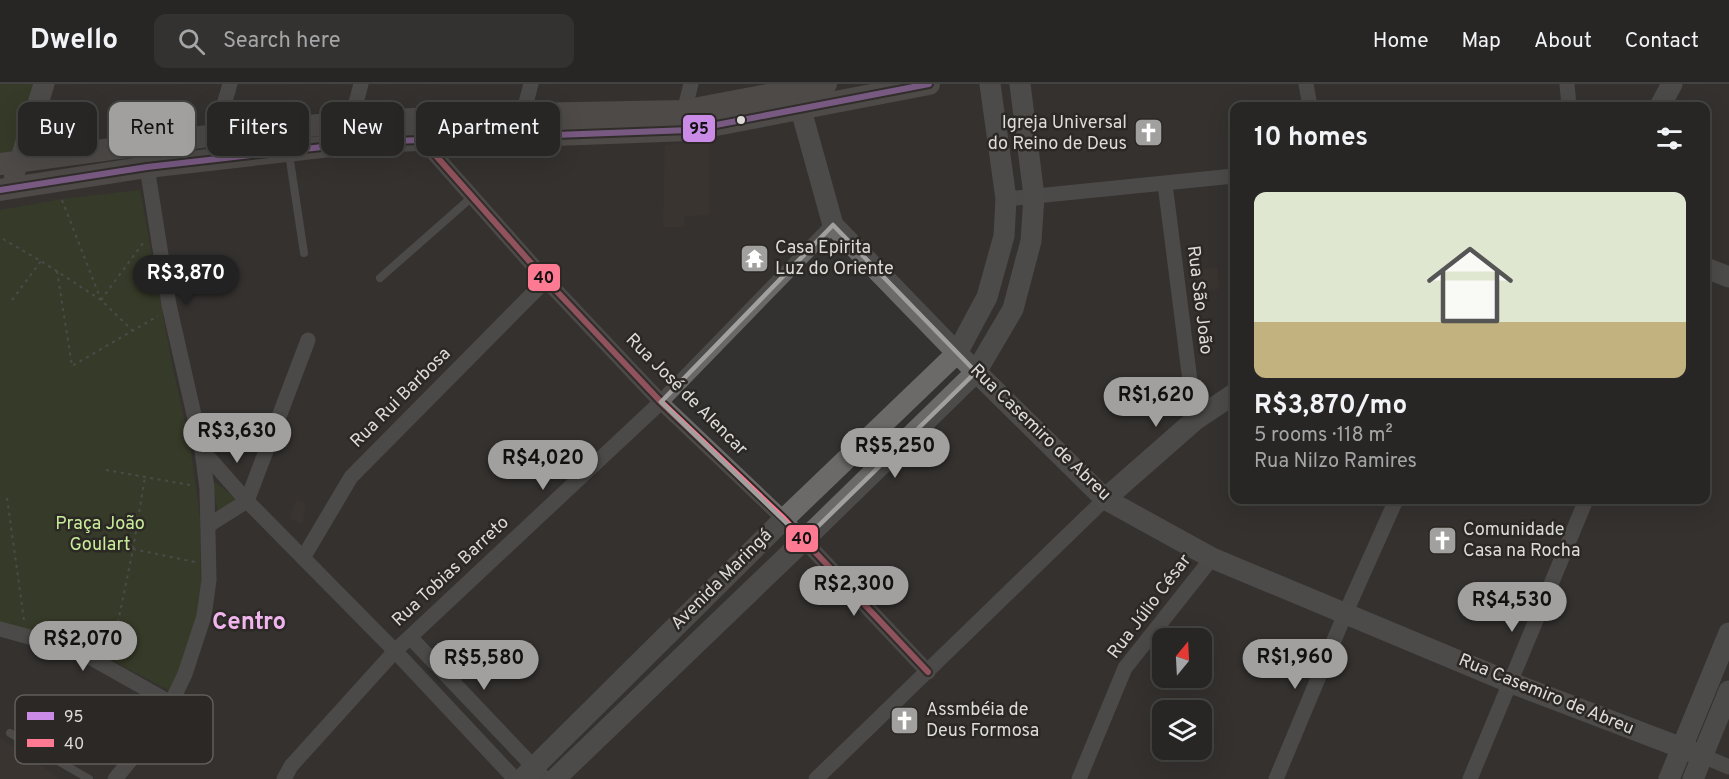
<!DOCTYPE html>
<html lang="en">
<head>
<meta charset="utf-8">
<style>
	:root { --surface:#272624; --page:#333231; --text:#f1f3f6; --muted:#a4a5a6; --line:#434341; --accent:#a2a09e }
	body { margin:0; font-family:Overpass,sans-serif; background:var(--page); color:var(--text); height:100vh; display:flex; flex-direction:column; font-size:22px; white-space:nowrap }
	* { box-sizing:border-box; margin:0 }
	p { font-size:20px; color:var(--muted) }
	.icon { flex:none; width:33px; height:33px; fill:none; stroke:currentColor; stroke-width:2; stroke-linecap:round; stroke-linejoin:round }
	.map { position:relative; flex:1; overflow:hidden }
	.details { position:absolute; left:1230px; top:18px; width:480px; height:402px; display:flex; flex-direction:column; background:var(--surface); border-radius:12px; box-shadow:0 6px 24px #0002,0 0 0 2px var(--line) }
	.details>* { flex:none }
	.banner { position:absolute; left:18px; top:18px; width:570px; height:54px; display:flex; gap:12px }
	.needle { width:39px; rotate:18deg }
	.tools { position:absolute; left:1152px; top:544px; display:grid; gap:12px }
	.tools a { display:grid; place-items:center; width:60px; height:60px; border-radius:12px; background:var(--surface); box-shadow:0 6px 24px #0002,0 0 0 2px var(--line); font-size:30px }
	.price { position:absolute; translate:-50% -51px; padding:0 14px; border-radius:21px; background:var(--accent); color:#111; font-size:20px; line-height:39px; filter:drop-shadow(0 2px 3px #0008) }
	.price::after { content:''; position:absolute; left:50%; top:36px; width:18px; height:14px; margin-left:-9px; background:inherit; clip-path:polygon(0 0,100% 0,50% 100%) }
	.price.selected { background:#222; color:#fff }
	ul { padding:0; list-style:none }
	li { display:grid; align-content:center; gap:12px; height:318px; padding:0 24px }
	li span { display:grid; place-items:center; height:186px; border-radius:12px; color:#555 }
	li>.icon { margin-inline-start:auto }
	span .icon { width:108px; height:108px; fill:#fffc; stroke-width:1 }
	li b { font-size:26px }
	h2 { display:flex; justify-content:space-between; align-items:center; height:72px; padding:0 24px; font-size:26px }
	.pill { padding:0 21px; border-radius:12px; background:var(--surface); box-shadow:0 6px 24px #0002,0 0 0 2px var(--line); font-size:21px; line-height:54px }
	.pill.selected { background:var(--accent); color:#111 }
	header { display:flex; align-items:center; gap:36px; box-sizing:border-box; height:84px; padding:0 30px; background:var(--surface); border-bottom:2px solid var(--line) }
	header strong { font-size:28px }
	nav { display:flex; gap:33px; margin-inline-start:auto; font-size:21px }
	.search { width:420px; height:54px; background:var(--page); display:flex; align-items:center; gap:15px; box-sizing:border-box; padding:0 21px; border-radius:12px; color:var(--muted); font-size:22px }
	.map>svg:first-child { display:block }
	.built { fill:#403932 }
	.green { fill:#384621 }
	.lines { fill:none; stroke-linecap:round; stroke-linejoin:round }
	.path { stroke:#696866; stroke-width:2; stroke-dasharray:3 4.5; stroke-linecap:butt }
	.lane { stroke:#696867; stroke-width:8 }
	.street { stroke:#696867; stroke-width:15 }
	.secondary { stroke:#6b6a69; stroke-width:21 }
	.primary { stroke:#6a6967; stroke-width:22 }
	.bus-1-casing { stroke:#2b2825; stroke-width:10 }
	.bus-2-casing { stroke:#2b2825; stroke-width:10 }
	.bus-1 { stroke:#ca8be6; stroke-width:6 }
	.bus-2 { stroke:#fe7a93; stroke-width:6 }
	.marked { fill:none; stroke:#a2a09e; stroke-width:4.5; stroke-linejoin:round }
	.bus-dot { fill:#dddbd9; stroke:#2b2825; stroke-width:2 }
	.labels { text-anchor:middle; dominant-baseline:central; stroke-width:5; stroke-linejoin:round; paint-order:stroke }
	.poi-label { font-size:18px; fill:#dddbd9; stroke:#2b2825; text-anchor:start }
	.street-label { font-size:18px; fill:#dddbd9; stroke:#2b2825 }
	.park-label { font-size:18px; fill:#c9ec99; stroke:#2b2825 }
	.district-label { font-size:24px; font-weight:bold; fill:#f0b5ec; stroke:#2b2825 }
	.key { fill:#2b2825; stroke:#605e5b; stroke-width:1.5 }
	.key-label { font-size:16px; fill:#dddbd9 }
	.line-badge { stroke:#2b2825; stroke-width:2 }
	.pale-badge-label { font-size:16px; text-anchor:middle; font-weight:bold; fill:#111 }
</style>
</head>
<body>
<header>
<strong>Dwello</strong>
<div class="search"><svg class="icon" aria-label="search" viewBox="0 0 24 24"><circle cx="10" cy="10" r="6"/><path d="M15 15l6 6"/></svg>Search here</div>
<nav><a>Home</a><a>Map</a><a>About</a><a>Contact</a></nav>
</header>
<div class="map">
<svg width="1729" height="695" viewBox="0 0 1729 695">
	<rect width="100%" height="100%" fill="#343230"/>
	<!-- built -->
	<g class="built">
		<path d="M709 57V131L684 132V143H663L665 61Z"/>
		<path d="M1217 184 1219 205 1195 207 1194 186Z"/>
		<path d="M296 416 306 419 302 440 290 435Z"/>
		<path d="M0 654 60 695H0Z"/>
	</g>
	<!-- green -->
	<g class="green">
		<path d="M0 0H38L18 68 0 70Z"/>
		<path d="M140 106 172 280 190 361 200 435 201 519 172 608 79 559 0 539V126L62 115Z"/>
		<path d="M213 397 240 417 218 429Z"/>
	</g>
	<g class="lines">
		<!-- path -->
		<g class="path">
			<path d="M62 116 101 216"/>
			<path d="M3 155 41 177 101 216 132 246"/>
			<path d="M57 187 72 282 158 232"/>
			<path d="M12 216 41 177"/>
			<path d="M101 216 143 159"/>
			<path d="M106 386 190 401"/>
			<path d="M7 414 24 536"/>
			<path d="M133 465 195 478"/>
			<path d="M112 568 133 465 145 393"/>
		</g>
		<!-- lane -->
		<g class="lane">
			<path d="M289 70 304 169"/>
			<path d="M380 194 472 113"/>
			<path d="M10 649 89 695"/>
		</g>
		<!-- street -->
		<g class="street">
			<path d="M1306 0 1310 22"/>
			<path d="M1567 0 1569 22"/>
			<path d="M523 30 531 0"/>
			<path d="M682 35 691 0"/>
			<path d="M349 45 361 0"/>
			<path d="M215 51 230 0"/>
			<path d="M422 56 546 196 661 318 784 435 928 588"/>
			<path d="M1165 100 1195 336"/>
			<path d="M1006 115 1234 92"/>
			<path d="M202 366 247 417 395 567 515 695"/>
			<path d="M247 417 308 256"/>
			<path d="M209 441 247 417"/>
			<path d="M303 474 351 393 546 196"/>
			<path d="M0 545 77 566 171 619"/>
			<path d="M410 553 545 695"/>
			<path d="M1703 672 1729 683"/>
			<path d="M115 695 147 656 171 619 185 590 204 532 209 496 207 405 202 366 169 221 147 83"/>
			<path d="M284 695 291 682 395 567 661 318 833 141"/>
			<path d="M816 695 1105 415"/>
			<path d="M1079 695 1125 584 1212 474"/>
			<path d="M1276 695 1345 530 1396 416"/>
			<path d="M1470 695 1586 416"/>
		</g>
		<!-- secondary -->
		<g class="secondary">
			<path d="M1660 22 1672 0"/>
			<path d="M801 26 833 141 957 269 1105 415 1212 474 1509 598 1703 672"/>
			<path d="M18 103C12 92 14 86 20 77L44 0"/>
			<path d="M1706 184 1729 193"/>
			<path d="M1105 415 1195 336 1234 310"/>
			<path d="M522 695 784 435 957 269 987 213 1004 152 1006 115 990 0"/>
			<path d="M555 695 804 456 976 288 1013 225 1031 157 1034 112 1020 0"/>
			<path d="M1669 695 1729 549"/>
			<path d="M1693 695 1729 607"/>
		</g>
		<!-- primary -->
		<g class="primary">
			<path d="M0 80 215 51 350 38 523 30 683 27 826 0"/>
			<path d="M0 106 147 83 366 58 690 46 929 0"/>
		</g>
		<defs>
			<path id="bus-1" d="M0 106 147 83 366 58 690 46 929 0"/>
			<path id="bus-2" d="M422 56 546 196 661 318 784 435 928 588"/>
		</defs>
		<!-- bus-1 casing -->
		<use href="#bus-1" class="bus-1-casing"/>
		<!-- bus-2 casing -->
		<use href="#bus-2" class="bus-2-casing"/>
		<!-- bus-1 -->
		<use href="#bus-1" class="bus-1"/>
		<!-- bus-2 -->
		<use href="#bus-2" class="bus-2"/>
	</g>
	<!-- marked area -->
	<path d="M0 0H1729V695H0ZM833 141 976 288 804 456 661 318Z" fill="#343230" fill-opacity=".55" fill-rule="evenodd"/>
	<path class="marked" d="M833 141 976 288 804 456 661 318Z"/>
	<!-- icons -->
	<defs>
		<symbol id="church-square" viewBox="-11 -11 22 22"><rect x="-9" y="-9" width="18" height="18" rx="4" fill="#a2a09e" stroke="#2b2825"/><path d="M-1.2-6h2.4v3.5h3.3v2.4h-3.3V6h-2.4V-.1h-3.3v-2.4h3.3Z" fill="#fff"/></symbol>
		<symbol id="temple-square" viewBox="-11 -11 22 22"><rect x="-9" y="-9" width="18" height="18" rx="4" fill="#a2a09e" stroke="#2b2825"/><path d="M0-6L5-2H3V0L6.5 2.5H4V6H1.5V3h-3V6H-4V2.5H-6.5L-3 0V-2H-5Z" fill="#fff"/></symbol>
	</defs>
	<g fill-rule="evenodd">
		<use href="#church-square" x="1132" y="32" width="33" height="33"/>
		<use href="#temple-square" x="738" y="158" width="33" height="33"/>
		<use href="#church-square" x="1426" y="440" width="33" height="33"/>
		<use href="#church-square" x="888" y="620" width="33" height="33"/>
	</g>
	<!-- markers -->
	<circle class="bus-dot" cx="741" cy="36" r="5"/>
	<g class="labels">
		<!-- poi labels -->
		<g class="poi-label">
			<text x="1127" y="39" text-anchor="end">Igreja Universal<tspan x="1127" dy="21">do Reino de Deus</tspan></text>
			<text x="775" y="164">Casa Epirita<tspan x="775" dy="21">Luz do Oriente</tspan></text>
			<text x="1463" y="446">Comunidade<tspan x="1463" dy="21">Casa na Rocha</tspan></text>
			<text x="926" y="626">Assmbéia de<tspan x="926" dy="21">Deus Formosa</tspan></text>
		</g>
		<!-- street labels -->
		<g class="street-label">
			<text transform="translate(1199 216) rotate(83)">Rua São João</text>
			<text transform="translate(686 311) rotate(45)">Rua José de Alencar</text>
			<text transform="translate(401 314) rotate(-45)">Rua Rui Barbosa</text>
			<text transform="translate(1040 349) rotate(44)">Rua Casemiro de Abreu</text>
			<text transform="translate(451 488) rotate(-43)">Rua Tobias Barreto</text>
			<text transform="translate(722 496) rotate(-45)">Avenida Maringá</text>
			<text transform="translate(1150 523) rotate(-53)">Rua Júlio César</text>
			<text transform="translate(1546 611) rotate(22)">Rua Casemiro de Abreu</text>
		</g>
		<!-- park labels -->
		<g class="park-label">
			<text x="100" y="440">Praça João<tspan x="100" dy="21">Goulart</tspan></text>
		</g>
		<!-- district labels -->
		<g class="district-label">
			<text x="249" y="539">Centro</text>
		</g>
	</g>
	<!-- legend -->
	<rect x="15" y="611" width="198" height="69" rx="9" class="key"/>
	<rect x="27" y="628" width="27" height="8" fill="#ca8be6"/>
	<rect x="27" y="655" width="27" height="8" fill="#fe7a93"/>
	<g class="key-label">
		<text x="64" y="638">95</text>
		<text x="64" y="665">40</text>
	</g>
	<g class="line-badge">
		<rect x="682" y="30" width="34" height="29" rx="6" fill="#ca8be6"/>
		<rect x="527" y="179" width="34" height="29" rx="6" fill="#fe7a93"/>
		<rect x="785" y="440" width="34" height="29" rx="6" fill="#fe7a93"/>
	</g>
	<g class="pale-badge-label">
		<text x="699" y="50">95</text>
		<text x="544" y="199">40</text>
		<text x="802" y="460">40</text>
	</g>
</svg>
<div class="tools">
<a><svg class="needle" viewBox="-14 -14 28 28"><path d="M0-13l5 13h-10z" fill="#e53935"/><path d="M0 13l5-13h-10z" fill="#a4a5a6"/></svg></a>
<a><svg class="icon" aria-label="layers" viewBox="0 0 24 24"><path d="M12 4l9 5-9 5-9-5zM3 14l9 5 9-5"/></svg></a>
</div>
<b class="price selected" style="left:186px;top:222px">R$3,870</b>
<b class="price" style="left:1156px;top:344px">R$1,620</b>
<b class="price" style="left:237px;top:380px">R$3,630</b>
<b class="price" style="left:895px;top:395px">R$5,250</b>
<b class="price" style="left:543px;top:407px">R$4,020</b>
<b class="price" style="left:854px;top:533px">R$2,300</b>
<b class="price" style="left:1512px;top:549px">R$4,530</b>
<b class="price" style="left:83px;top:588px">R$2,070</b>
<b class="price" style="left:1295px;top:606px">R$1,960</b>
<b class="price" style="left:484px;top:607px">R$5,580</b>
<div class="banner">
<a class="pill">Buy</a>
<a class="pill selected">Rent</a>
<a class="pill">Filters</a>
<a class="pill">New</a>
<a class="pill">Apartment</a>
</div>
<section class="details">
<h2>10 homes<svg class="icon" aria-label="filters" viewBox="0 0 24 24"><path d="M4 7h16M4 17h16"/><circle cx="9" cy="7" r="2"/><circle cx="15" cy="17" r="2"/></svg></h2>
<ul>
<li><span style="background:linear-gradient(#dfe7d0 70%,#c2b280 0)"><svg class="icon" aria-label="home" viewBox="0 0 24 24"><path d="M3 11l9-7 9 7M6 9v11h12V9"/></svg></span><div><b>R$3,870/mo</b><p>5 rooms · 118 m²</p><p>Rua Nilzo Ramires</p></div></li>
</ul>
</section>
</div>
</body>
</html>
